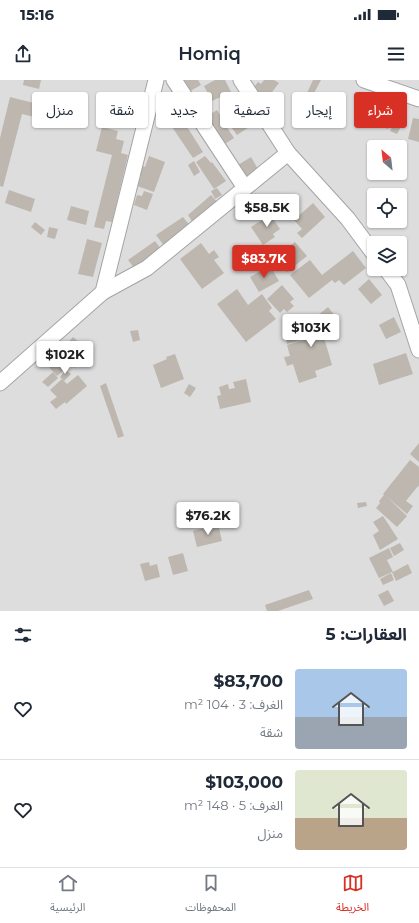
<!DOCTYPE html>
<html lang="ar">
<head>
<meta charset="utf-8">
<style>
	:root { --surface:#fff; --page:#f2f2f3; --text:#1f2937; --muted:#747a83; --line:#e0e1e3; --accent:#d93025 }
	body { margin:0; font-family:Montserrat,"Noto Sans Arabic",sans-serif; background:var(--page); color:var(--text); direction:rtl; height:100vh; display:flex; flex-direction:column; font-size:15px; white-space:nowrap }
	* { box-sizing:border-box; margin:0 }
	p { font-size:13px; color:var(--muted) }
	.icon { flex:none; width:22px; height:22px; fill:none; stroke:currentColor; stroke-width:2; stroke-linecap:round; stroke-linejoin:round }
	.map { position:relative; height:531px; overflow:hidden; direction:ltr }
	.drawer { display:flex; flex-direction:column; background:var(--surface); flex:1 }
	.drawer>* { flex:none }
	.guide { position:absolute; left:12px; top:12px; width:395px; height:36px; direction:rtl; display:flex; gap:8px }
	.needle { width:26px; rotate:332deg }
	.tools { position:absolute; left:367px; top:60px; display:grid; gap:8px }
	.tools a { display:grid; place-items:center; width:40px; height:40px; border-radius:4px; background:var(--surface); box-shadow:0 1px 3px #0004; font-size:20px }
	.price { position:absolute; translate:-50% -34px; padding:0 9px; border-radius:4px; background:#fff; color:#222; font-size:13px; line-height:26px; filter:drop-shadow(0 1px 2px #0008) }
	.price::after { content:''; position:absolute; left:50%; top:24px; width:12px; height:9px; margin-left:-6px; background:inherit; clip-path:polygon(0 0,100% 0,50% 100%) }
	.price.current { background:var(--accent); color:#fff }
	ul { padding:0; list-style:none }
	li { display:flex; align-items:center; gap:12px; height:100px; padding:0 12px }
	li+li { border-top:1px solid var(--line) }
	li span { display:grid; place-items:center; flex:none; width:112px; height:80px; border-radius:4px; color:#555 }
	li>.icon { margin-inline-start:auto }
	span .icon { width:48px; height:48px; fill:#fffc; stroke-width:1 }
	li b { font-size:17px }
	h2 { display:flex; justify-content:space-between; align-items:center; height:48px; padding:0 12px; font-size:17px }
	.chip { padding:0 14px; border-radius:4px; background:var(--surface); box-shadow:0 1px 3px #0004; font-size:14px; line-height:36px }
	.chip.current { background:var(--accent); color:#fff }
	.status { display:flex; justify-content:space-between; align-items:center; height:28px; padding:0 20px; background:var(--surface); direction:ltr }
	.status svg { height:11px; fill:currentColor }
	header { display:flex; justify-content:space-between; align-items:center; height:52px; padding:0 12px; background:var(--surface); font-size:18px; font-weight:600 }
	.menu { display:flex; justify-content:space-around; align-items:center; height:56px; border-top:1px solid var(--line); background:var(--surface); font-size:11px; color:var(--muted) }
	.menu a { display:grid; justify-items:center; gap:2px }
	.menu .current { color:var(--accent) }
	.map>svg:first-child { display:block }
	.residential { fill:#dedddd; fill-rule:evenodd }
	.building { fill:#bdb7b0 }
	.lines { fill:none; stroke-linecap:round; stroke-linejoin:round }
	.minor-casing { stroke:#a4a4a4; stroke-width:17 }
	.minor { stroke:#fff; stroke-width:15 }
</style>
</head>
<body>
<div class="status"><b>15:16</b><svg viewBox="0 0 49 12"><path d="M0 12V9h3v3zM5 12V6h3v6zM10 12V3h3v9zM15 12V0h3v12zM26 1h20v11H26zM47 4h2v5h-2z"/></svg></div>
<header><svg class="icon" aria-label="menu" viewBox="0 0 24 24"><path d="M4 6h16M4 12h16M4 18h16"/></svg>Homiq<svg class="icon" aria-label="share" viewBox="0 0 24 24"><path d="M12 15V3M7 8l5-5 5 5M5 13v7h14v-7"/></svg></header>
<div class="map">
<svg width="419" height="531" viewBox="0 0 419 531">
	<rect width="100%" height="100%" fill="#f0eee6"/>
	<!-- residential -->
	<path class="residential" d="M0 0H419V531H0ZM374 67H400V93H374ZM374 115H400V141H374ZM374 163H400V189H374Z"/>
	<!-- building -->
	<g class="building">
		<path d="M24 0H41L39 9 23 5Z"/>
		<path d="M175 0H198L201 5 183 15Z"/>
		<path d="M215 0H225L231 12 212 21 204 6Z"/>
		<path d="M264 0H274L279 3 265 21 251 11 258 2 261 4Z"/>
		<path d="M313 0H321L313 15 307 13Z"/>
		<path d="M10 17 50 27 47 40 22 34 3 107 0 106V58Z"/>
		<path d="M376 23 396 31 388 49 369 41Z"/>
		<path d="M175 28 203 72 193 78 164 35Z"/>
		<path d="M244 29 254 44 237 55 229 44 226 46 234 58 219 68 201 40 217 30 223 40 225 39 227 41Z"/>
		<path d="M399 33 406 37 397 54 390 51Z"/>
		<path d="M413 38 419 39V62L408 59Z"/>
		<path d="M102 47 118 51 116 59 124 61 121 73 128 75 112 142 106 141 104 149 94 147 112 75 96 71Z"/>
		<path d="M149 76 165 82 154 112 137 106 141 96 137 95 141 85 145 87Z"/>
		<path d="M205 76 211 83 212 82 226 101 214 109 196 82Z"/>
		<path d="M251 77 262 96 244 106 233 88Z"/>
		<path d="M194 81 200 92 194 96 188 85Z"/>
		<path d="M217 108 222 115 215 119 211 111Z"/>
		<path d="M9 110 35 119 31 132 5 123Z"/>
		<path d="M144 111 153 114 147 130 134 125 137 115 142 116Z"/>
		<path d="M211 115 218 123 193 143 188 135Z"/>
		<path d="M313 123 325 137 302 158 297 153 302 149 294 140Z"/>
		<path d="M71 126 89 131 86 145 67 140Z"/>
		<path d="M278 130 282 136 274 140 280 149 273 154 275 157 263 165 251 147Z"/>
		<path d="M183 137 191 147 165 167 156 155Z"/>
		<path d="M35 142 45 150 41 155 31 147Z"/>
		<path d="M49 147 58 149 55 159 47 157Z"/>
		<path d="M87 159 102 163 93 197 78 194Z"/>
		<path d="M155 161 161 169 135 189 128 180Z"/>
		<path d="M295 162 307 176 287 192 276 178Z"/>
		<path d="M201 163 209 174 214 170 219 177 214 180 224 193 202 209 180 179Z"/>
		<path d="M353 171 366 188 344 205 339 200 335 203 332 200 309 218 290 195 310 180 322 195Z"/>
		<path d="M270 186 279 201 259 212 250 197Z"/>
		<path d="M369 199 382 215 371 224 358 209Z"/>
		<path d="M282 205 294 219 290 222 294 226 287 232 284 229 280 233 267 219Z"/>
		<path d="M237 209 248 225 262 214 272 228 269 231 276 239 246 262 217 224Z"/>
		<path d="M328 227 338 240 323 253 320 250 322 255 323 254 332 285 315 291 317 297 299 303 293 284 287 286 284 277 290 276 287 265 313 257 287 264 286 257 319 249 312 240Z"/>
		<path d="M394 237 401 252 386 259 379 245Z"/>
		<path d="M138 250 140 260 133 262 130 251Z"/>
		<path d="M73 257 89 271 74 288 58 274Z"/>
		<path d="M406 273 413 294 379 305 373 284Z"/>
		<path d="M175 274 184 299 161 308 153 285 167 279 166 277Z"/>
		<path d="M57 278 66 288 57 296 48 286Z"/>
		<path d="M66 290 71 294 64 301 60 297Z"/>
		<path d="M53 292 58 298 48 307 42 302Z"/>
		<path d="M78 295 87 306 66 324 65 322 56 329 50 322 57 317 50 310 62 299 67 304Z"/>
		<path d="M246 299 251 322 220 329 217 316 221 315 219 307 228 304 229 309 235 308 233 302Z"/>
		<path d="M106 303 124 356 118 358 100 306Z"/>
		<path d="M189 304 196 308 190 317 184 313Z"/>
		<path d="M419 363V382L410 374Z"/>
		<path d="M410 380 419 387V407L418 406 406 421 413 426 407 434 387 417 407 436 397 447 376 428 380 423 379 421 384 415 383 414Z"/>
		<path d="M366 422 367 426 358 428 357 423Z"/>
		<path d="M383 436 398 459 380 470 373 455 379 451 373 442Z"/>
		<path d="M218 444 222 461 197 467 193 451Z"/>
		<path d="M400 463 404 470 394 476 390 468Z"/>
		<path d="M389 468 393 477 387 480 393 492 408 484 412 493 396 501 392 492 379 498 369 478Z"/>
		<path d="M183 473 188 491 173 495 168 477Z"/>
		<path d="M149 482 150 486 157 484 160 497 145 501 140 484Z"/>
		<path d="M391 493 394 500 383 505 380 499Z"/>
		<path d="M309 510 313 519 278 531H267L265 525Z"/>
		<path d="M388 510 394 521 384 526 378 515Z"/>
	</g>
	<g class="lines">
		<defs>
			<g id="minor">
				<path d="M174 0 245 108"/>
				<path d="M241 0 288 73 348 139 374 174"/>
				<path d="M364 0 419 19"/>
				<path d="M386 189 398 205 419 270"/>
				<path d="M103 212 147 188 288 73"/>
				<path d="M0 303 103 212 156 0"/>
			</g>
		</defs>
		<!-- minor casing -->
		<use href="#minor" class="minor-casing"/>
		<!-- minor -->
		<use href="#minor" class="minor"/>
	</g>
</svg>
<div class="tools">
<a><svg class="needle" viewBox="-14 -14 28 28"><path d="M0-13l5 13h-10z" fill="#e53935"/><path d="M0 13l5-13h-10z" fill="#747a83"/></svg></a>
<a><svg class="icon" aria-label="locate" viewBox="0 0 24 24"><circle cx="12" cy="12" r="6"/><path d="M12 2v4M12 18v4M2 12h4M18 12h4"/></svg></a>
<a><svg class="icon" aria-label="layers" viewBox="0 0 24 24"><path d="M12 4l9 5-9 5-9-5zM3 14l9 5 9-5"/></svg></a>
</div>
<b class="price" style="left:267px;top:148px">$58.5K</b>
<b class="price current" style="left:264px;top:199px">$83.7K</b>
<b class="price" style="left:311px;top:268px">$103K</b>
<b class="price" style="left:65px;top:295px">$102K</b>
<b class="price" style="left:208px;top:456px">$76.2K</b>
<div class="guide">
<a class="chip current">شراء</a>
<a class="chip">إيجار</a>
<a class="chip">تصفية</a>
<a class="chip">جديد</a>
<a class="chip">شقة</a>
<a class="chip">منزل</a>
</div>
</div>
<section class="drawer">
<h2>العقارات: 5<svg class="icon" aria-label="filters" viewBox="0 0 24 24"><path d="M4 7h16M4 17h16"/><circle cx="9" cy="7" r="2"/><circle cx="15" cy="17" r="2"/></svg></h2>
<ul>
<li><span style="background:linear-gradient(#a9c7e8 60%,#9aa5b1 0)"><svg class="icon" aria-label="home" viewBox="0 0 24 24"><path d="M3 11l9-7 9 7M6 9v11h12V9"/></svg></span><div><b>$83,700</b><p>الغرف: 3 · 104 m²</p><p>شقة</p></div><svg class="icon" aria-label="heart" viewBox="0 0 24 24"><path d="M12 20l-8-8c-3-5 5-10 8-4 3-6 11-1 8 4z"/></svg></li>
<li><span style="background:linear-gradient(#dfe7d0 60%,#b9a48a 0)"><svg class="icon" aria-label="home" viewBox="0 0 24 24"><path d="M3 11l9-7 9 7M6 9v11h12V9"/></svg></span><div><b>$103,000</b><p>الغرف: 5 · 148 m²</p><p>منزل</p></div><svg class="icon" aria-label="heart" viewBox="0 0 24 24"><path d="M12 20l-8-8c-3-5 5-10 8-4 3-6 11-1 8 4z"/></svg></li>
</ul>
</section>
<nav class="menu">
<a class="current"><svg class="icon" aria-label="map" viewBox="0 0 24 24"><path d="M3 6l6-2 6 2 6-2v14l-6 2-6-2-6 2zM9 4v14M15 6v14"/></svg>الخريطة</a>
<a><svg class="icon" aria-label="saved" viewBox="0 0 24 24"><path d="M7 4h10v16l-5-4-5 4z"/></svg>المحفوظات</a>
<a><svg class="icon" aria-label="home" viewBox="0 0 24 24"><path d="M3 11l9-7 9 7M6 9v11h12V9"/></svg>الرئيسية</a>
</nav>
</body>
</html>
